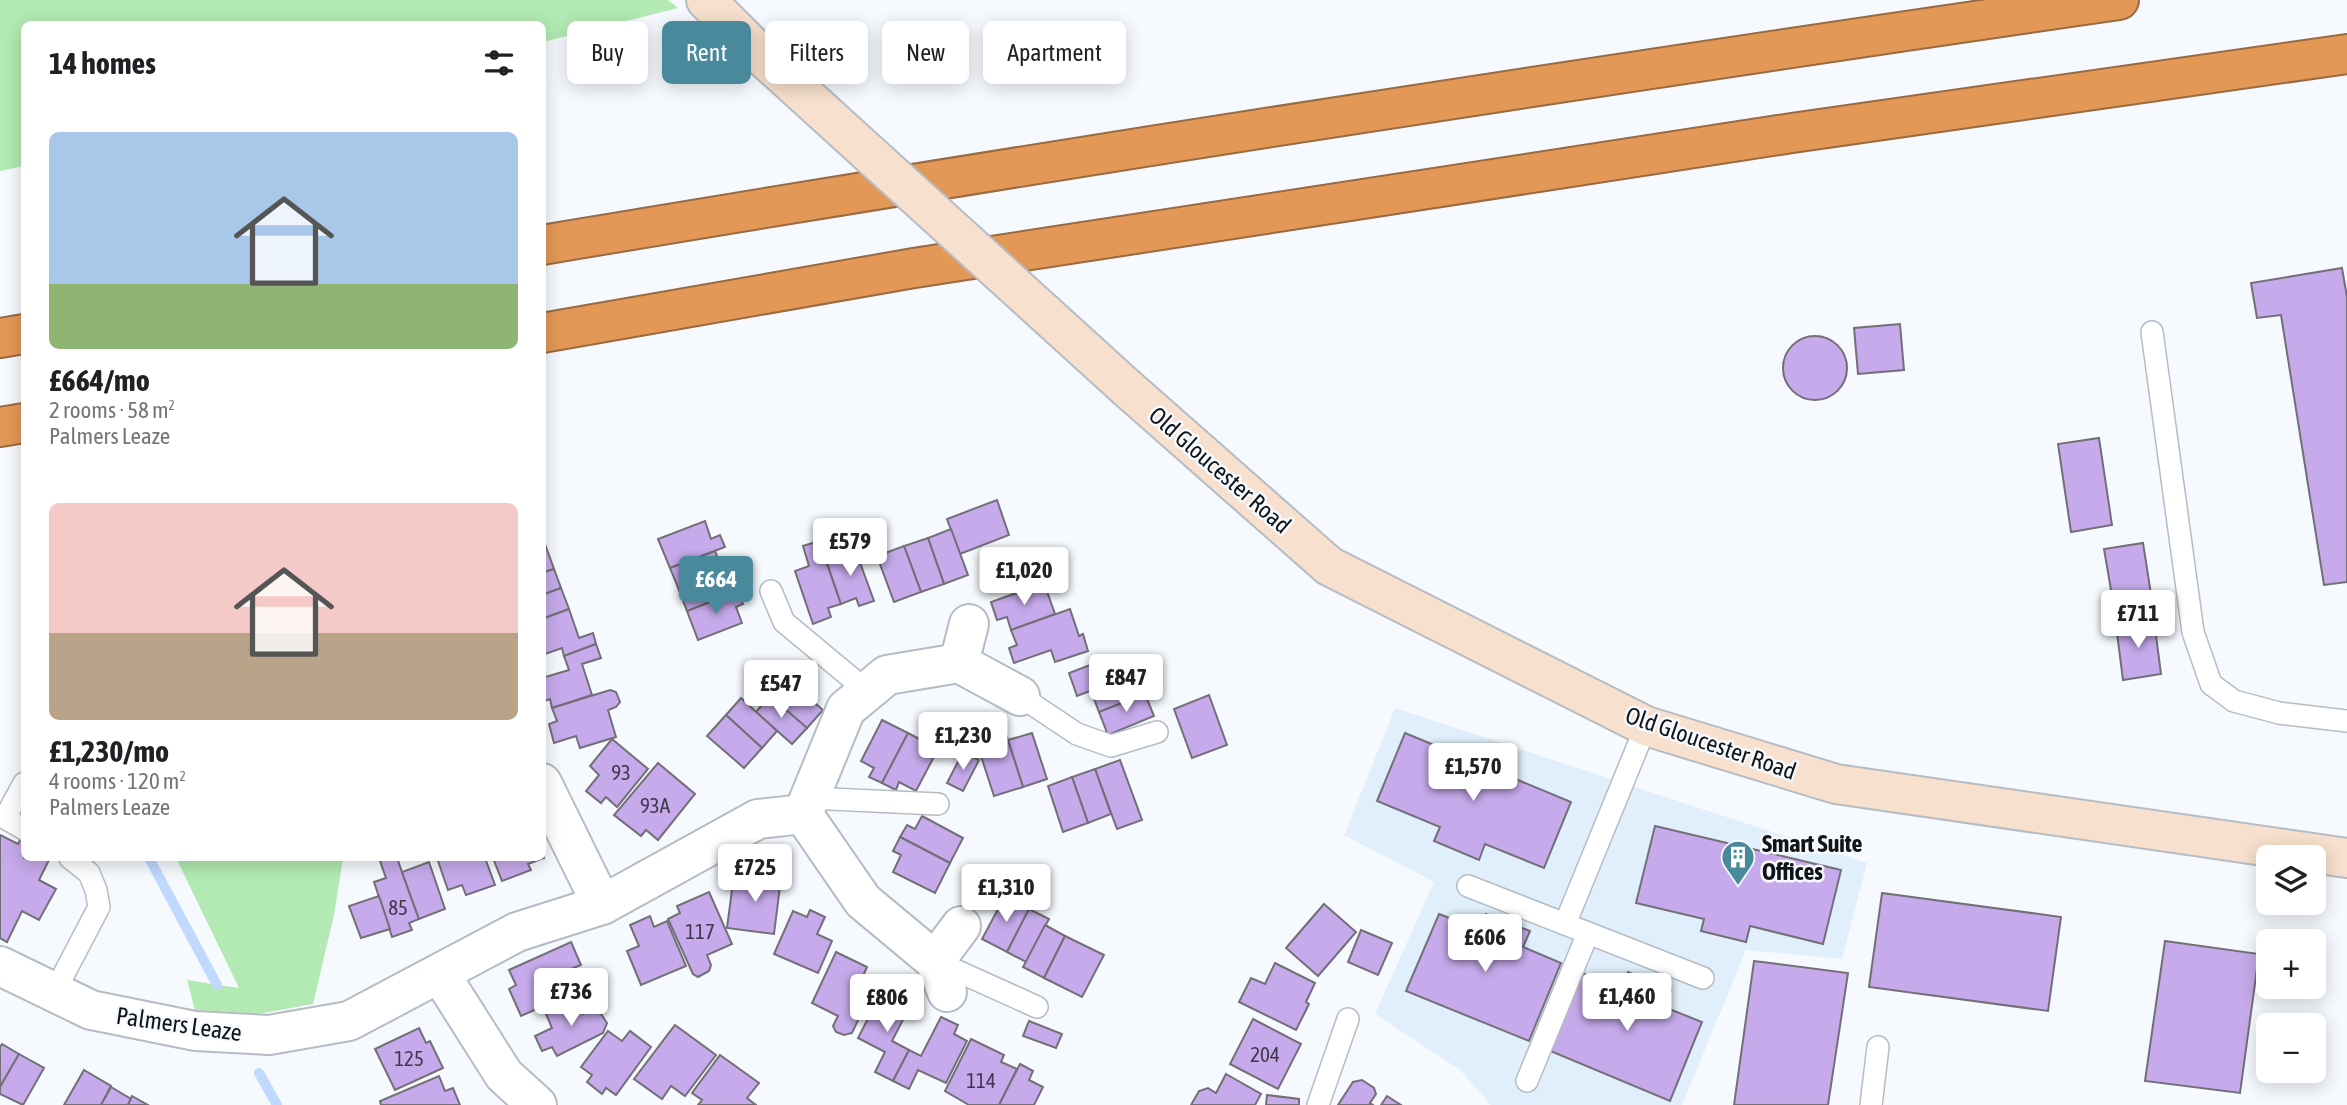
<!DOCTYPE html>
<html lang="en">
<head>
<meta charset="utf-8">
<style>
	:root { --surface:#fff; --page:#f6f6f6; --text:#202124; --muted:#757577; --accent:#48899b }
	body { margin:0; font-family:"Asap Condensed",sans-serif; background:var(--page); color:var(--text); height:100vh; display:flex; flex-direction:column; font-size:26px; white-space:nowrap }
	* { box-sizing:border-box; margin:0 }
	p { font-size:23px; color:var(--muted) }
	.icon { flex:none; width:38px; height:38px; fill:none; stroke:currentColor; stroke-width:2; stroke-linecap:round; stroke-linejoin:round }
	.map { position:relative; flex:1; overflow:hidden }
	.drawer { position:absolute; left:21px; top:21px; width:525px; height:840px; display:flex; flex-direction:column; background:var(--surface); border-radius:10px; box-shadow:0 4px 18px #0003 }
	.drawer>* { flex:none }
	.top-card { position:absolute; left:567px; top:21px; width:665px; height:63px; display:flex; gap:14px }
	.buttons { position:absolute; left:2256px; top:845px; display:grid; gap:14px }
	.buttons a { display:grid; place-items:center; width:70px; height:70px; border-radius:10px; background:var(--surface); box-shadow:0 4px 18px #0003; font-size:35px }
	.price { position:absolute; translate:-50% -60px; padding:0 16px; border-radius:7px; background:#fff; color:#222; font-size:23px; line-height:46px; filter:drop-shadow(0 2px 4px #0008) }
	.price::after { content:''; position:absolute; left:50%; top:42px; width:21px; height:16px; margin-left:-10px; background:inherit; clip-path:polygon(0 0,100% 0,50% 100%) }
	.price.current { background:var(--accent); color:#fff }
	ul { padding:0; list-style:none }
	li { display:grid; align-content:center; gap:14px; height:371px; padding:0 28px }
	li span { display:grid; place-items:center; height:217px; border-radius:10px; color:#555 }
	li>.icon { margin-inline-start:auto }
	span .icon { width:126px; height:126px; fill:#fffc; stroke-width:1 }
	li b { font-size:30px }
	h2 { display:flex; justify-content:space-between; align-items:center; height:84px; padding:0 28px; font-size:30px }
	.pill { padding:0 24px; border-radius:10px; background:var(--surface); box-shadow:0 4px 18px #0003; font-size:24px; line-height:63px }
	.pill.current { background:var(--accent); color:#fff }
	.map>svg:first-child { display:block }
	.built { fill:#e0effb }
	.green { fill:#b3eab3 }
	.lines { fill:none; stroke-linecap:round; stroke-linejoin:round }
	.stream { stroke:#c0d9fe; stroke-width:10 }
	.building { fill:#c6aaeb; stroke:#736f77; stroke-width:2 }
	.lane-casing { stroke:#b5bcc3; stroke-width:24 }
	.street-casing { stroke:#b5bcc3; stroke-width:42 }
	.secondary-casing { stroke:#b5bcc3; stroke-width:42 }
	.highway-casing { stroke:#9a6a40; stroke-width:42 }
	.lane { stroke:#fff; stroke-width:21 }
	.street { stroke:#fff; stroke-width:38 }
	.secondary { stroke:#f7e0cd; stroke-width:38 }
	.highway { stroke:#e39857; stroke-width:38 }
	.secondary-bridge-casing { stroke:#b5bcc3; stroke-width:42; stroke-linecap:butt }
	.secondary-bridge { stroke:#f7e0cd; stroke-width:38 }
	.labels { text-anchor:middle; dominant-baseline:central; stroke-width:5; stroke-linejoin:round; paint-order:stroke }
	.number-label { font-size:21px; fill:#3e3a4b }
	.street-label { font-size:24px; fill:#111416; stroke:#f6faff }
	.poi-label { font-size:24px; font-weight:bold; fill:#111416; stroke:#f6faff; text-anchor:start }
</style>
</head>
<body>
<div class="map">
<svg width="2347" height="1105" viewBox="0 0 2347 1105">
	<rect width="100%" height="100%" fill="#f6faff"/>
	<!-- built -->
	<path class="built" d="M1395 708 1867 863 1842 959 1746 950 1682 1105H1491L1460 1070 1375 1014 1434 882 1344 835Z"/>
	<!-- green -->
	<g class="green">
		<path d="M0 0H668L678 8 543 42 542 24H24V166L0 171Z"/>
		<path d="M176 858H343L334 915 313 1004 258 1014 195 1010 187 980 239 988Z"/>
	</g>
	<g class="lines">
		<!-- stream -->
		<g class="stream">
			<path d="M149 858 217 985"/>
			<path d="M259 1073 277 1105"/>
		</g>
	</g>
	<!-- building -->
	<g class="building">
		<path d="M2342 268 2347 297V582L2324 585 2281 315 2257 318 2251 283Z"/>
		<path d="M1900 324 1904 370 1858 374 1854 328Z"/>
		<circle cx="1815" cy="368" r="32"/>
		<path d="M2099 438 2112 525 2071 532 2058 444Z"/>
		<path d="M997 500 1009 535 960 554 947 519Z"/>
		<path d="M705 521 711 539 720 535 725 547 670 568 658 539Z"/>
		<path d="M951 529 968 575 944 584 928 538Z"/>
		<path d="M928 538 944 584 921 592 904 546Z"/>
		<path d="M819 541 841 604 828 608 831 617 813 624 795 571 809 566 803 546Z"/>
		<path d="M2143 543 2153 607 2115 613 2104 549Z"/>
		<path d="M545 544 554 569 542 573V545Z"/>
		<path d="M904 546 921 592 894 602 877 556Z"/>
		<path d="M855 549 874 601 859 606 856 598 841 604 826 560Z"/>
		<path d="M715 551 723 572 679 590 670 568Z"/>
		<path d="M554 569 561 588 542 595V573Z"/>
		<path d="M723 572 732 594 687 611 679 590Z"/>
		<path d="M1044 583 1055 614 1011 630 1007 617 997 620 991 602Z"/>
		<path d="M561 588 569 609 542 619V595Z"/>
		<path d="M738 591 743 604 736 607 742 623 698 640 687 611Z"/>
		<path d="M569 609 579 638 593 633 596 644 564 656 562 648 542 655V619Z"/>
		<path d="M1070 609 1079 636 1083 634 1088 651 1055 662 1051 650 1014 663 1009 648 1017 645 1011 630Z"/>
		<path d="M2154 620 2161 674 2123 680 2116 625Z"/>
		<path d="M596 644 601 658 582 664 592 695 552 708 550 699 542 702V678L569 670 564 656Z"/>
		<path d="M1116 655 1125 678 1077 696 1069 673Z"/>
		<path d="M1136 673 1145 694 1099 712 1091 691Z"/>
		<path d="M774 674 783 682 787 678 823 710 807 728 761 689Z"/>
		<path d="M610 690 616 692 620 702 616 707 608 710 616 737 580 748 576 736 554 743 549 724 557 721 552 708Z"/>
		<path d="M1145 694 1154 716 1108 735 1099 712Z"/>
		<path d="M1209 695 1227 745 1192 758 1174 709Z"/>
		<path d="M770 696 807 728 792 744 756 712Z"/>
		<path d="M741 698 777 731 762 748 726 715Z"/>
		<path d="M726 715 762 748 744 768 707 736Z"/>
		<path d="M882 720 908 733 882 783 869 777 874 768 861 761Z"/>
		<path d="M908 733 938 749 916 791 899 782 896 790 882 783Z"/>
		<path d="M1032 733 1047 779 1023 787 1008 740Z"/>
		<path d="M1405 733 1571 802 1544 868 1485 844 1479 860 1434 841 1440 827 1377 801Z"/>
		<path d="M1006 734 1023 787 994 796 979 750 993 746 991 739Z"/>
		<path d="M612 739 648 769 617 807 606 797 601 803 586 791 599 775 590 766Z"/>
		<path d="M963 752 979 760 963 791 947 783Z"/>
		<path d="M1120 760 1142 820 1117 829 1095 769Z"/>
		<path d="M658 763 695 794 658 840 646 830 641 836 614 815Z"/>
		<path d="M1095 769 1111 814 1088 823 1072 777Z"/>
		<path d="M1072 777 1088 823 1063 832 1048 786Z"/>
		<path d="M922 816 963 838 950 863 900 837 907 825 915 829Z"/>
		<path d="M1655 826 1841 870 1823 944 1750 926 1746 942 1701 931 1704 919 1636 903Z"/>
		<path d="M0 835 18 844 20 840 24 842V858H50L39 880 56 889 39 920 22 911 7 942 0 938Z"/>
		<path d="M900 837 950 863 935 893 893 872 901 855 893 851Z"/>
		<path d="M542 854 544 858 528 864 531 870 502 881 493 858H542Z"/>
		<path d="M388 858H397L419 919 409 923 412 930 392 937 374 882 386 878 380 861Z"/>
		<path d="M437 858H485L495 885 466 895 462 885 448 890Z"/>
		<path d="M429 862 445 909 419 919 402 872Z"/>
		<path d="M749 874 781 878 774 934 727 928 733 882 748 883Z"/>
		<path d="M709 892 732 944 707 955 711 965 709 971 698 977 693 974 668 919 680 913 677 906Z"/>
		<path d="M1882 893 2061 917 2048 1011 1869 987Z"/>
		<path d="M379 896 390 929 361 938 349 906Z"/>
		<path d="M1005 896 1029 909 1007 952 982 939Z"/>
		<path d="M1324 904 1356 932 1318 976 1286 948Z"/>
		<path d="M1029 909 1049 919 1026 962 1007 952Z"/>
		<path d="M810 910 825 917 817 934 832 941 818 973 774 954 793 911 807 917Z"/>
		<path d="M1439 914 1480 930 1486 914 1530 931 1523 947 1561 963 1529 1041 1406 991Z"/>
		<path d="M650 916 654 927 667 921 686 966 641 985 627 951 639 946 630 925Z"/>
		<path d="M1045 925 1065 936 1044 978 1023 967Z"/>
		<path d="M1361 930 1392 943 1378 975 1348 962Z"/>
		<path d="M1065 936 1104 955 1082 997 1044 978Z"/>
		<path d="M2165 941 2259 954 2240 1093 2145 1081Z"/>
		<path d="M571 942 581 965 561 973 571 994 521 1016 509 989 516 985 509 970Z"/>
		<path d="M836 952 867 967 863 976 876 982 852 1033 844 1035 836 1032 833 1026 838 1016 812 1003Z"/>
		<path d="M1754 961 1848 973 1828 1105H1734Z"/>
		<path d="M1275 963 1315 983 1306 1002 1309 1004 1296 1030 1239 1002 1251 978 1265 984Z"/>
		<path d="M1580 972 1621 989 1628 972 1671 990 1664 1007 1702 1022 1670 1101 1548 1050Z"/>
		<path d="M880 995 895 1003 899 995 912 1002 892 1041 909 1050 893 1081 875 1072 885 1052 858 1038Z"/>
		<path d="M576 999 583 1014 590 1011 601 1014 607 1023 603 1033 557 1056 552 1047 542 1051 535 1036 552 1028 546 1014Z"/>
		<path d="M941 1017 958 1025 954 1034 967 1041 946 1083 918 1070 909 1089 893 1081 909 1050 921 1056Z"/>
		<path d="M1253 1019 1301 1044 1278 1089 1230 1064Z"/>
		<path d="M1029 1021 1062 1034 1056 1048 1023 1036Z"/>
		<path d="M675 1025 716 1055 685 1096 671 1086 662 1099 634 1079Z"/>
		<path d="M419 1028 426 1043 430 1041 443 1068 395 1090 375 1049Z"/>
		<path d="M608 1031 622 1041 630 1031 651 1047 616 1095 606 1088 602 1094 587 1082 592 1075 581 1067Z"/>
		<path d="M971 1039 1004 1055 1001 1062 1017 1069 999 1105H969L945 1091Z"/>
		<path d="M2 1044 19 1054 0 1087V1047Z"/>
		<path d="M19 1054 44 1068 23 1105 0 1094V1087Z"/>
		<path d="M720 1055 759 1083 747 1098 756 1105H698L702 1100 692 1093Z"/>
		<path d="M1020 1064 1033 1071 1029 1080 1043 1087 1034 1105H999Z"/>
		<path d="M84 1070 111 1086 101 1105H64Z"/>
		<path d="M1226 1074 1261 1094 1255 1105H1191L1199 1091 1208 1088 1216 1093Z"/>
		<path d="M439 1076 445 1091 453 1088 460 1105H381L380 1101Z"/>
		<path d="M1362 1080 1374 1088 1376 1094 1370 1103 1373 1105H1338L1353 1082Z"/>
		<path d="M111 1087 131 1099 128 1105H101Z"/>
		<path d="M1267 1095 1299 1099V1105H1266Z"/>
		<path d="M132 1096 148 1105H128Z"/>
		<path d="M1387 1096 1401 1105H1381Z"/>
	</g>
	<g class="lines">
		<defs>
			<g id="lane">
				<path d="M2152 332 2193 632 2211 684 2234 701 2279 713 2347 721"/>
				<path d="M771 591 784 622 867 691"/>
				<path d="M1020 696 1077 734 1111 746 1157 732"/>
				<path d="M24 783 5 818 24 829"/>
				<path d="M809 798 938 804"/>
				<path d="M1468 886 1703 978"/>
				<path d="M1565 924 1646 726"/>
				<path d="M935 961 1037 1007"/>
				<path d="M54 993 99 907 96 890 89 873 70 858"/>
				<path d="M1527 1081 1588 933"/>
				<path d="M1318 1105 1348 1019"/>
				<path d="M1871 1105 1878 1047"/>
			</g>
			<g id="street">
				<path d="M959 663 969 624"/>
				<path d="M542 783 602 905"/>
				<path d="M935 961 961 926"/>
				<path d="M0 966 91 1010 195 1031 269 1035 349 1021 517 932 602 905 758 819 803 814"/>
				<path d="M440 974 504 1075 537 1105"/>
				<path d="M947 992 935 961 863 901 803 814 846 709 887 675 959 663 1020 696"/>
			</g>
			<g id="secondary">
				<path d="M706 0 764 58"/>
				<path d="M1127 388 1329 566 1646 726 1836 784 2347 858"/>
			</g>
			<g id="highway">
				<path d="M542 245C1067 157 1593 76 2119 0"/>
				<path d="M542 333 914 268 1792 133 2347 54"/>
				<path d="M0 338 24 334"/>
				<path d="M0 427 24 423"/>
			</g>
		</defs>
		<!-- lane casing -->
		<use href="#lane" class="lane-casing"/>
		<!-- street casing -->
		<use href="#street" class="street-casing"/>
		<!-- secondary casing -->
		<use href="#secondary" class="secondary-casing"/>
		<!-- highway casing -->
		<use href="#highway" class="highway-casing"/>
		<!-- lane -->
		<use href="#lane" class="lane"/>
		<!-- street -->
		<use href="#street" class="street"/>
		<!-- secondary -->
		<use href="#secondary" class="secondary"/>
		<!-- highway -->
		<use href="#highway" class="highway"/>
		<defs>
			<path id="secondary-bridge" d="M764 58 1127 388"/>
		</defs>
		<!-- secondary-bridge casing -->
		<use href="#secondary-bridge" class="secondary-bridge-casing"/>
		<!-- secondary-bridge -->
		<use href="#secondary-bridge" class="secondary-bridge"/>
	</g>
	<!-- icons -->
	<defs>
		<symbol id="building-pin" viewBox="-11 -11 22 30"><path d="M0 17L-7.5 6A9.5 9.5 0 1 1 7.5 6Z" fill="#48899b" stroke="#f6faff"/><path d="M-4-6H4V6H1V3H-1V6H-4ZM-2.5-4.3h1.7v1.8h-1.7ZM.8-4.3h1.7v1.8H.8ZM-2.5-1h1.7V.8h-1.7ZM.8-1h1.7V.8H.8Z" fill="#fff"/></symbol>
	</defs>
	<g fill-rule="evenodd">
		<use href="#building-pin" x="1719" y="838" width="38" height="52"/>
	</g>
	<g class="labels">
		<!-- number labels -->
		<g class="number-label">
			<text x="621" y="772">93</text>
			<text x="655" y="805">93A</text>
			<text x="398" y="907">85</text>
			<text x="700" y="931">117</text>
			<text x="1265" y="1054">204</text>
			<text x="409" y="1058">125</text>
			<text x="981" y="1080">114</text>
		</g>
		<!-- street labels -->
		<g class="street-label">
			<text transform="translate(1220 470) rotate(41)">Old Gloucester Road</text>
			<text transform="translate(1711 743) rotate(19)">Old Gloucester Road</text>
			<text transform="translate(179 1024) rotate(8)">Palmers Leaze</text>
		</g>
		<!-- poi labels -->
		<g class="poi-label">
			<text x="1762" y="843">Smart Suite<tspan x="1762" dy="28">Offices</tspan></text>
		</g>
	</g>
</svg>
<div class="buttons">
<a><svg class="icon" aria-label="layers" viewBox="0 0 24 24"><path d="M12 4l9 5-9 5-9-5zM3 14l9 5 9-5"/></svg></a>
<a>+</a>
<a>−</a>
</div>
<b class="price" style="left:850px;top:578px">£579</b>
<b class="price" style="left:1024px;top:607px">£1,020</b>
<b class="price current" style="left:716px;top:616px">£664</b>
<b class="price" style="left:2138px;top:650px">£711</b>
<b class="price" style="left:1126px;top:714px">£847</b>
<b class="price" style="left:781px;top:720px">£547</b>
<b class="price" style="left:963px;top:772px">£1,230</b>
<b class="price" style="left:1473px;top:803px">£1,570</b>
<b class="price" style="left:755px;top:904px">£725</b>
<b class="price" style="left:1006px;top:924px">£1,310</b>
<b class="price" style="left:1485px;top:974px">£606</b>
<b class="price" style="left:571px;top:1028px">£736</b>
<b class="price" style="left:1627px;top:1033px">£1,460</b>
<b class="price" style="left:887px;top:1034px">£806</b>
<div class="top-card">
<a class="pill">Buy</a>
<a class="pill current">Rent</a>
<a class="pill">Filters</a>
<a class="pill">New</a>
<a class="pill">Apartment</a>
</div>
<section class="drawer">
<h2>14 homes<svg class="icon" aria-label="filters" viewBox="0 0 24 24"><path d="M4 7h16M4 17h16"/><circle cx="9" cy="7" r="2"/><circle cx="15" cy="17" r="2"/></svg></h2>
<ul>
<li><span style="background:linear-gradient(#a9c7e8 70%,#8fb573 0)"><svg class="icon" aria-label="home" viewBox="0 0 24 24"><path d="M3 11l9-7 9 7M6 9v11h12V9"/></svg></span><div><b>£664/mo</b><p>2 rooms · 58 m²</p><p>Palmers Leaze</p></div></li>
<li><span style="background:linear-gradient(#f6c9c9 60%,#b9a48a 0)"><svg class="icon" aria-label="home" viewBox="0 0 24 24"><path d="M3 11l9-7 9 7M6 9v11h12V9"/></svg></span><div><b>£1,230/mo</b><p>4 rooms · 120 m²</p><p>Palmers Leaze</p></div></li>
</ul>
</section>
</div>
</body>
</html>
